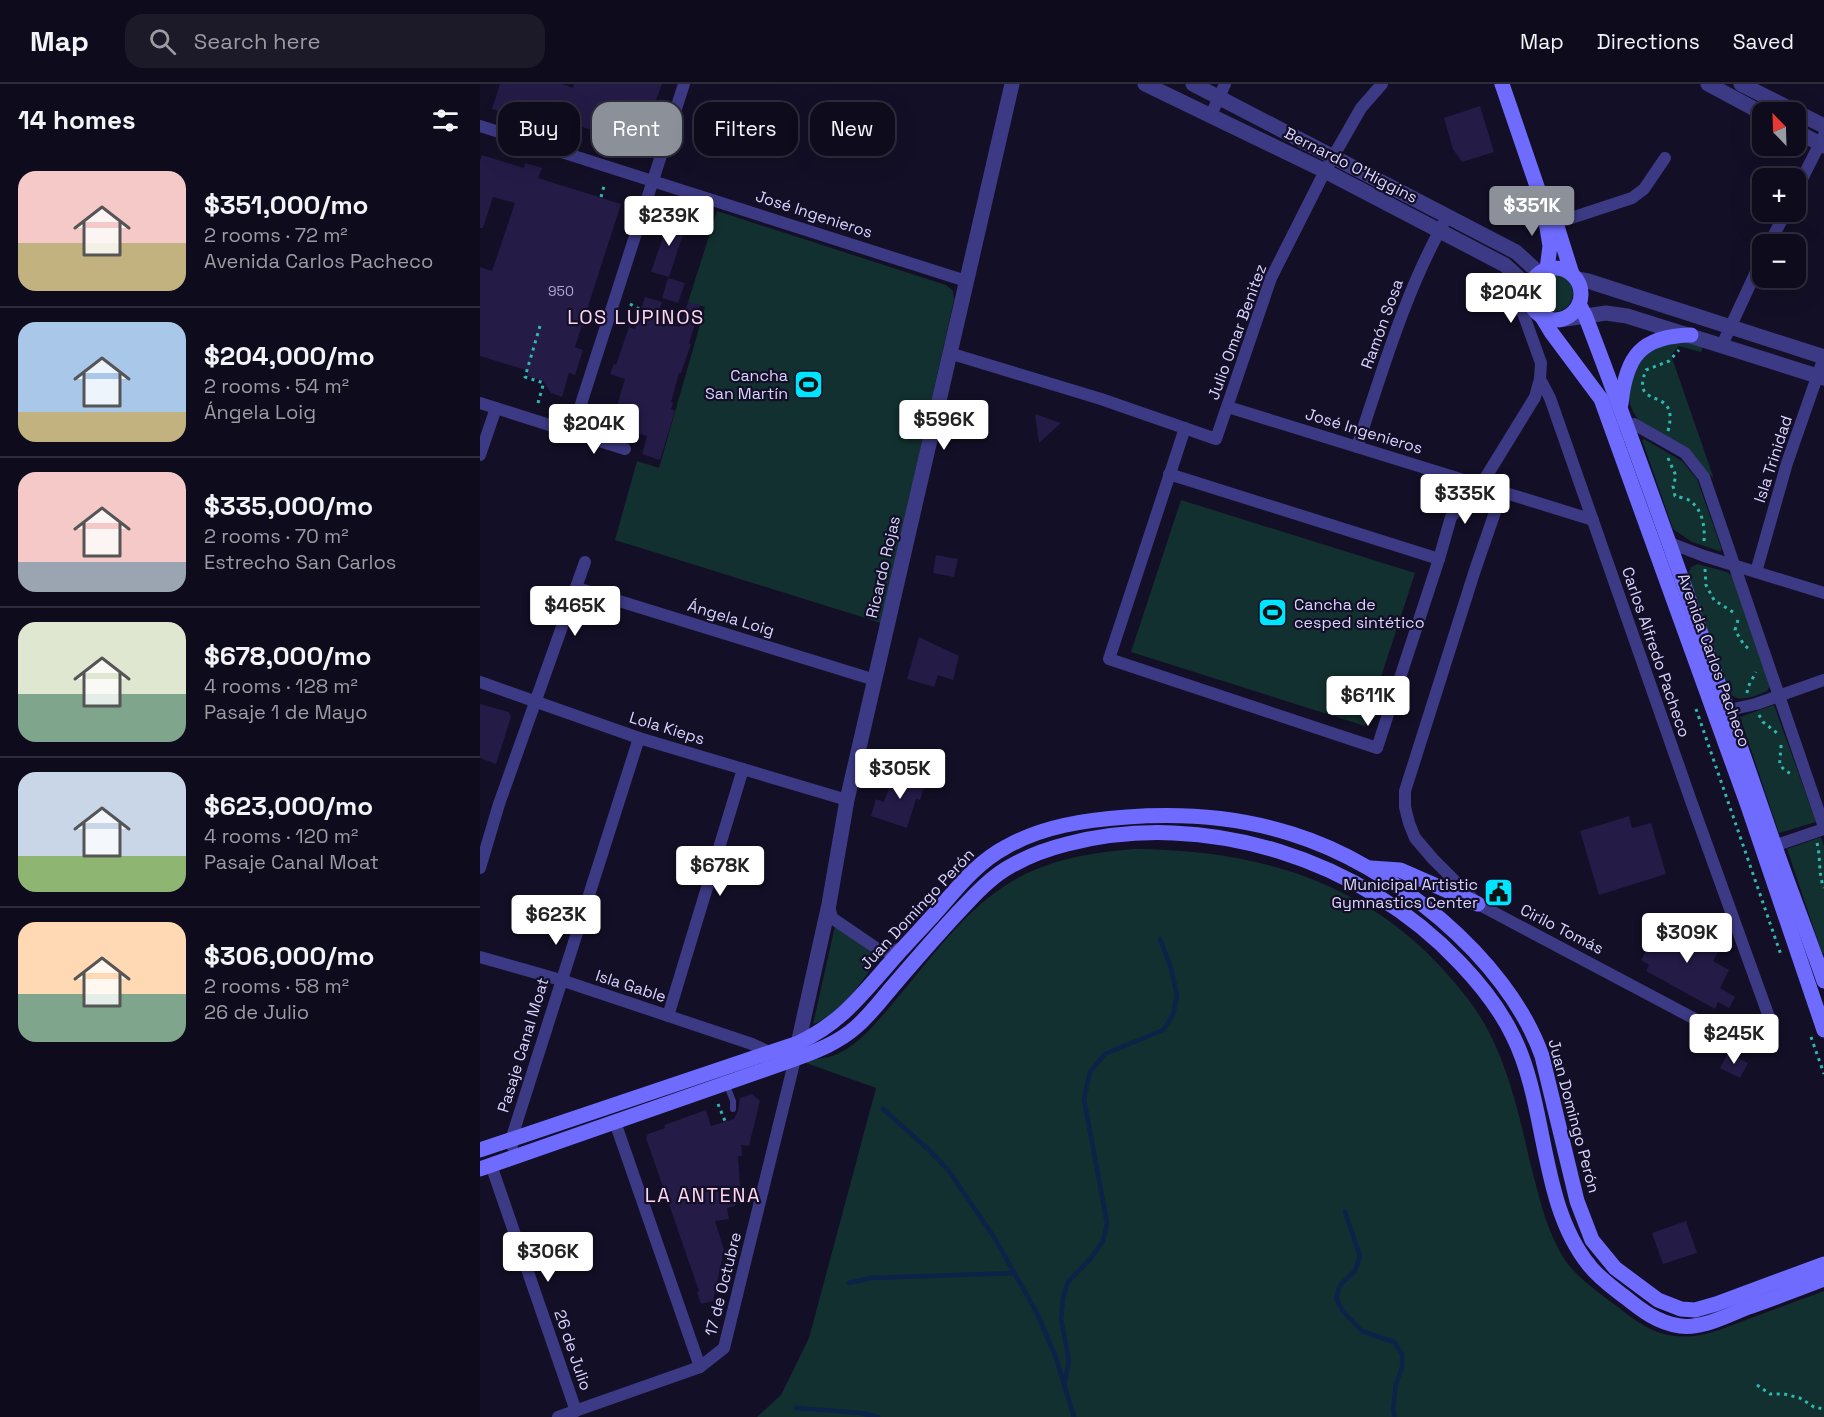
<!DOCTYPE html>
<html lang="en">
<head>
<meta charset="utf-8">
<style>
	:root { --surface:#0e0b1c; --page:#1c1929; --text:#f1f3f6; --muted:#9b9ba3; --line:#2e2b3b; --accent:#8c9099 }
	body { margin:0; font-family:"Space Grotesk",sans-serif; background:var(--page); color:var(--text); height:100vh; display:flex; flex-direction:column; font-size:22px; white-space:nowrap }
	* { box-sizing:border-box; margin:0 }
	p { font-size:20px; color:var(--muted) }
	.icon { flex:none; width:33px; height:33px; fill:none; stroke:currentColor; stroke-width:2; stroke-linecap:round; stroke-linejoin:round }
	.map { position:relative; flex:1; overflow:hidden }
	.drawer { display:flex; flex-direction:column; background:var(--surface); width:480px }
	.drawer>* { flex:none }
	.guide { position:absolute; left:18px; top:18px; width:570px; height:54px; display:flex; gap:12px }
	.needle { width:39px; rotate:337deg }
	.tools { position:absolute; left:1272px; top:18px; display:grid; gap:12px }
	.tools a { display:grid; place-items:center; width:54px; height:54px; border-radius:12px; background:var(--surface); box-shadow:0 6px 24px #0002,0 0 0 2px var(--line); font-size:30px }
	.price { position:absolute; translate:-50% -51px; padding:0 14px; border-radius:6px; background:#fff; color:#222; font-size:20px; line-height:39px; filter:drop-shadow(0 2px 3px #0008) }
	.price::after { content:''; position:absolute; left:50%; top:36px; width:18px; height:14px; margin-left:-9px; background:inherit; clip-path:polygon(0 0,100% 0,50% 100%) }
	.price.selected { background:var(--accent); color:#fff }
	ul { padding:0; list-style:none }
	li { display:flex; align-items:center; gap:18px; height:150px; padding:0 18px }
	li+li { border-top:2px solid var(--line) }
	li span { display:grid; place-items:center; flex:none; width:168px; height:120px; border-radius:18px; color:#555 }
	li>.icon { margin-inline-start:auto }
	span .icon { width:72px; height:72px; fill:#fffc; stroke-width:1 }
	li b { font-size:26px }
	h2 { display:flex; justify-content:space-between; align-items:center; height:72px; padding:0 18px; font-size:26px }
	.pill { padding:0 21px; border-radius:18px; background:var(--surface); box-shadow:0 6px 24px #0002,0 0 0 2px var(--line); font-size:21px; line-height:54px }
	.pill.selected { background:var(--accent); color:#fff }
	header { display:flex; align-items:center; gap:36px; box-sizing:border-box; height:84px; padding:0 30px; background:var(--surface); border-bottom:2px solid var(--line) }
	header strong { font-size:28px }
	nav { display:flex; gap:33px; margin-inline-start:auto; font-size:21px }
	.search { width:420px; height:54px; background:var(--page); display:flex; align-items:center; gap:15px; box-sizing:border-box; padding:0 21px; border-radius:18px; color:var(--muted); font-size:22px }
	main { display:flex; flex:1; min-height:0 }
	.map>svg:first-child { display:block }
	.green { fill:#12302f }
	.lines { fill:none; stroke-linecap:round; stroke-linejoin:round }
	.stream { stroke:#0c2248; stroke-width:4.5 }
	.building { fill:#241b47 }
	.path { stroke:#2fb8b0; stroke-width:3; stroke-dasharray:3 4.5; stroke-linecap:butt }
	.service { stroke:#3d3a85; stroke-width:6 }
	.minor { stroke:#3d3a85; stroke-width:12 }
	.tertiary { stroke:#3d3a85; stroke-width:15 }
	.secondary { stroke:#6f6bff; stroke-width:15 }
	.labels { text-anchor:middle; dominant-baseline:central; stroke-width:4.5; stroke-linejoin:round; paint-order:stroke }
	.number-label { font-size:14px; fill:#aca6d1 }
	.street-label { font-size:16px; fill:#d9d4ff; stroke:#130f26 }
	.poi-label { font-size:16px; fill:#d9d4ff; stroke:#130f26; text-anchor:end }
	.quarter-label { font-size:20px; letter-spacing:1.5px; fill:#ffd6f0; stroke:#130f26 }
</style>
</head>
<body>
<header>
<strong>Map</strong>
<div class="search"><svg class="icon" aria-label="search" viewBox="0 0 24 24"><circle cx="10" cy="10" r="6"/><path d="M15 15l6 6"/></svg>Search here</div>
<nav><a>Map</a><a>Directions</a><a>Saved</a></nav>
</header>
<main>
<section class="drawer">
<h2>14 homes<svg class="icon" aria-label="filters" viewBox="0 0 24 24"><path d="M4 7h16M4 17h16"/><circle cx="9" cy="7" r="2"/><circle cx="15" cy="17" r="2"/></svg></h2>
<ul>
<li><span style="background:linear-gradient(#f6c9c9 60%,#c2b280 0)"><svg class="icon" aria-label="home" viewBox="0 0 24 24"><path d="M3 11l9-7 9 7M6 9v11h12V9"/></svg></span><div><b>$351,000/mo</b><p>2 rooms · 72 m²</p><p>Avenida Carlos Pacheco</p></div></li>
<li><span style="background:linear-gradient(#a9c7e8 75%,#c2b280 0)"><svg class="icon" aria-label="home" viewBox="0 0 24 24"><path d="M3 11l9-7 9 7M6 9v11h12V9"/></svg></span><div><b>$204,000/mo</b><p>2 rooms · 54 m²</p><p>Ángela Loig</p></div></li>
<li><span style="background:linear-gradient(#f6c9c9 75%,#9aa5b1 0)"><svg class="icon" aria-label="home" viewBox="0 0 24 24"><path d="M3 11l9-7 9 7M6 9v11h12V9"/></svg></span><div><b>$335,000/mo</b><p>2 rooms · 70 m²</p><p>Estrecho San Carlos</p></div></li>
<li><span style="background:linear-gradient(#dfe7d0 60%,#7fa58c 0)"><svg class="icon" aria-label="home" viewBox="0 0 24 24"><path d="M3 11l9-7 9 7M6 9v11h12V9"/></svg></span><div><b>$678,000/mo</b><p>4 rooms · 128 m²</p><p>Pasaje 1 de Mayo</p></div></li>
<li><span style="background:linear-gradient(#c9d6e8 70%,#8fb573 0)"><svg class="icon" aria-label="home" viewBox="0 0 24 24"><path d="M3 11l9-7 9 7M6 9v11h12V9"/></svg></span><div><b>$623,000/mo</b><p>4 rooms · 120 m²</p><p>Pasaje Canal Moat</p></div></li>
<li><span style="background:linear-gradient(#ffd9b3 60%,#7fa58c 0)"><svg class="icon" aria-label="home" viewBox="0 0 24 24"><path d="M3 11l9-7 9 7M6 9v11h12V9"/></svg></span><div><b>$306,000/mo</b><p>2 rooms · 58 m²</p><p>26 de Julio</p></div></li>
</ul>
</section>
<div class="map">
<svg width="1344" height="1333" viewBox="0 0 1344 1333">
	<rect width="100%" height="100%" fill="#130f26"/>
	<!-- green -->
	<g class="green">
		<path d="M237 127 466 201 473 207 474 216 401 539 135 456 157 377 179 384 225 223 208 218Z"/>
		<circle cx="1074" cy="209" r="19"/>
		<path d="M1199 256 1223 263 1221 268 1199 262 1191 271 1234 395C1226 387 1219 375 1209 368 1194 357 1172 350 1159 336 1142 318 1147 286 1166 270 1174 262 1189 259 1199 256Z"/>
		<path d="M1164 355 1202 377 1217 395 1242 466 1239 467 1212 458 1193 445 1162 356Z"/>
		<path d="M701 416 935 489 885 642 651 568Z"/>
		<path d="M1218 480 1247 488 1252 492 1290 602 1287 607C1275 612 1259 620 1249 609L1208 491 1211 483Z"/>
		<path d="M1294 621 1336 738 1299 749 1260 633Z"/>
		<path d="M1341 753 1344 762V869H1342L1307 765Z"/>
		<path d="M654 765C790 766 903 803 988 915 1024 962 1037 1021 1050 1078 1059 1112 1066 1146 1085 1176 1098 1195 1121 1210 1139 1224 1172 1251 1197 1260 1239 1246L1344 1207V1333H277L301 1311 329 1254 396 1004 315 975C329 975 342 976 355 971 379 961 397 938 413 919 447 880 479 832 523 803 563 776 607 769 654 765Z"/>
		<path d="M355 842 399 874C384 895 358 933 333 940Z"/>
	</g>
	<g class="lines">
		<!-- stream -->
		<g class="stream">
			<path d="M403 1025 449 1066 469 1087 514 1153 557 1229 576 1274 594 1333"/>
			<path d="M865 1128 880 1172 875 1187 860 1201 856 1214 862 1226 882 1247 914 1258 922 1270V1284L916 1299 913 1326 915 1333"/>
			<path d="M369 1199 391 1194 535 1189"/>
			<path d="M584 1302 589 1277 581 1235 583 1214 588 1198 611 1174 623 1157 627 1139 604 1015 610 988 625 970 683 946 693 931 697 911 691 884 680 855"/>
			<path d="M316 1324 381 1329 398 1333"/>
		</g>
	</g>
	<!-- building -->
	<g class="building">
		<path d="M20 0H82L93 4 94 0H182L160 59 142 53 148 38 126 31 120 49 42 23 41 25 32 20 29 30 12 25Z"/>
		<path d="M1000 22 1014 68 982 78 973 65 964 34Z"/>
		<path d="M2 71 44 84 45 79 62 84 58 94 141 120 95 263 103 266 95 291 89 289 82 313 71 309 63 297 47 292 49 287 0 272V183L12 187 35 119 13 113 3 144H0V77Z"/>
		<path d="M190 133 207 138 189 193 171 188Z"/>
		<path d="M188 194 205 199 198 219 182 214Z"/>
		<path d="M165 213 182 218 176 237 200 243 208 218 220 221 209 260H211L201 289H199L191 318 193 319 191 325 195 327 180 376 162 370 167 352 149 347 150 345 123 336 126 324 133 326 135 321 137 322 145 295 130 290 134 280 136 281 149 243 155 245Z"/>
		<path d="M555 330 581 339 559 359Z"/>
		<path d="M456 471 478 475 474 493 453 489Z"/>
		<path d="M439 553 479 572 473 596 458 591 454 603 427 595Z"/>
		<path d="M0 620 29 628 31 633 16 680 0 674Z"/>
		<path d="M415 686 446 697 440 716 436 715 427 744 391 732 396 715 404 718Z"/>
		<path d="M1149 732 1152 744 1171 739 1186 790 1119 811 1100 747Z"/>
		<path d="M1174 838 1202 853 1207 844 1241 863 1233 877 1249 886 1240 904 1255 913 1249 924 1238 918 1235 925 1166 887 1169 881 1161 876 1169 862 1162 859Z"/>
		<path d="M1248 969 1268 979 1260 994 1240 984Z"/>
		<path d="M272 1010 280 1017 269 1062 261 1061 262 1072H258L260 1101 255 1122 247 1124 249 1135 235 1137 244 1166 233 1217 221 1220 217 1208 219 1207 166 1054 168 1050 185 1044 184 1041 226 1026 231 1042 254 1035 258 1027 260 1014Z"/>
		<path d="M1206 1137 1217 1169 1183 1180 1172 1149Z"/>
	</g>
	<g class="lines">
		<!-- path -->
		<g class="path">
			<path d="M121 113 124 102"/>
			<path d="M150 220 161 226"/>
			<path d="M60 242 45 293 64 299"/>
			<path d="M58 319 64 298"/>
			<path d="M1188 347C1201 299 1149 329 1166 286L1189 277 1199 266"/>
			<path d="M1188 374 1196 392 1193 402 1195 412C1199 413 1206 414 1210 417 1223 426 1225 443 1224 458"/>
			<path d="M1225 485 1226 501 1234 516 1256 530"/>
			<path d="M1258 536 1255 546 1264 561 1269 565"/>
			<path d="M1267 609 1268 603 1276 588"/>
			<path d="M1216 625 1301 871"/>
			<path d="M1279 631 1283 638 1297 649"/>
			<path d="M1301 661C1301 678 1294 681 1313 691"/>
			<path d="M1337 759C1341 774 1338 790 1344 804"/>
			<path d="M1331 953 1344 990"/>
			<path d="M238 1020 245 1037"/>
			<path d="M1277 1301 1290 1310H1304L1320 1314 1334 1323 1344 1325"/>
		</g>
		<!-- service -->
		<path class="service" d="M246 999 253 1017V1025"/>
		<!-- minor -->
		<g class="minor">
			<path d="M731 31 745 0"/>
			<path d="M0 42 486 197"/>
			<path d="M1316 107 1344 51"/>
			<path d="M1076 139 1152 114 1164 105 1185 74"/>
			<path d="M1289 160 1306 128"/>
			<path d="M1242 261 1282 175"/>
			<path d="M469 269 621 315 736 355 791 194 845 87 881 24 902 0"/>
			<path d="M0 319 145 365"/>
			<path d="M748 323 1113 436"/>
			<path d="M1148 345 1154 340 1205 369 1224 393 1344 743"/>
			<path d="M92 348 204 0"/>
			<path d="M877 363C903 285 926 205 967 133"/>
			<path d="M0 371 16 324"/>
			<path d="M689 390 959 475 897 664 629 575 705 344"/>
			<path d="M1022 408 995 486 925 707V723L929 739 935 754 953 775 998 820 1264 961C1286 961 1292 956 1289 933L1211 717 1070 314 1060 295 1061 279 1026 182"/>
			<path d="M1190 459 1224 472 1344 509"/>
			<path d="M959 475 971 433 1001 401 1055 313 1060 295"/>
			<path d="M1276 488 1307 379 1344 273"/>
			<path d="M97 504 395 596"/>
			<path d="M0 598 159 654 367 716"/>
			<path d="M1249 626 1276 620 1344 596"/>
			<path d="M1294 762 1344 745"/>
			<path d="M0 784 19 720 105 478"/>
			<path d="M349 822 352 834 399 866 412 868 425 862"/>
			<path d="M0 873 81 896 272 960 289 968"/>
			<path d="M188 932 263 685"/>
			<path d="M135 1038 220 1283"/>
			<path d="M32 1062 31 1056 159 654"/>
			<path d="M11 1081 96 1327"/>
			<path d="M78 1333 220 1283 244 1264 315 975"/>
		</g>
		<!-- tertiary -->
		<g class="tertiary">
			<path d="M665 0 845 87 1025 181 1038 193 1048 211"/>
			<path d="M713 0 1036 168 1059 189"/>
			<path d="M1228 0 1282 29"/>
			<path d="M1261 0 1344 42"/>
			<path d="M1316 47 1344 62"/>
			<path d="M1097 195 1108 197 1344 273"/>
			<path d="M1079 236 1126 229 1147 232 1344 294"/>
			<path d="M316 969 349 820 367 716 532 0"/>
		</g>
		<!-- secondary -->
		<g class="secondary">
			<path d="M1022 0 1063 120 1070 162 1067 185"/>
			<path d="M1068 127 1076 139 1092 190"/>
			<circle cx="1075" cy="210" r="26"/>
			<path d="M1099 220 1105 231C1172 406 1233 583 1294 760 1310 806 1328 851 1344 897"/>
			<path d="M1062 233 1071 248 1121 315 1268 722 1344 946"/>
			<path d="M1141 320C1146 272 1161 252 1211 251"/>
			<path d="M891 784 920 786 998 820"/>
			<path d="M0 1066 318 959C359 940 379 914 408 881 426 860 446 840 464 819 482 798 501 776 526 763 563 742 605 736 647 733 702 729 759 733 812 750 910 780 1027 873 1062 972L1097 1117 1112 1156 1135 1184 1178 1216 1201 1225 1215 1226 1236 1220 1344 1180"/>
			<path d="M0 1085 315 975C336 967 358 959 376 943 390 931 401 916 413 902 437 874 461 846 487 819 499 806 513 792 529 783 546 773 567 765 587 760 726 724 883 776 980 879 1001 901 1020 925 1033 952 1068 1022 1059 1119 1109 1181 1119 1194 1132 1203 1145 1213 1161 1226 1178 1239 1200 1242 1222 1245 1246 1232 1266 1224 1292 1215 1318 1205 1344 1195"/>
		</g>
	</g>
	<!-- icons -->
	<defs>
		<symbol id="stadium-square" viewBox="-11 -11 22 22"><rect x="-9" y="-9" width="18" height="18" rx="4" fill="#00e5ff" stroke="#130f26"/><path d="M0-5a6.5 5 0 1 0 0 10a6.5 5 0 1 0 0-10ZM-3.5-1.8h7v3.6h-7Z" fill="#111"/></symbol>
		<symbol id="civic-square" viewBox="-11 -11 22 22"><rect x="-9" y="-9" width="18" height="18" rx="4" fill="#00e5ff" stroke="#130f26"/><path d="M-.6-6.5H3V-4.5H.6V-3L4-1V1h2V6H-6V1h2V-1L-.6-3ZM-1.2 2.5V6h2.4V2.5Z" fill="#111"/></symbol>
	</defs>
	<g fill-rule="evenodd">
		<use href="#stadium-square" x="312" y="284" width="33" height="33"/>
		<use href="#stadium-square" x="776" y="512" width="33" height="33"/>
		<use href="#civic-square" x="1002" y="792" width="33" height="33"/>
	</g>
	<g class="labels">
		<!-- number labels -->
		<g class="number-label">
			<text x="81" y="207">950</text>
		</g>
		<!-- street labels -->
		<g class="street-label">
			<text transform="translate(871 81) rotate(27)">Bernardo O'Higgins</text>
			<text transform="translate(334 130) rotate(18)">José Ingenieros</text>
			<text transform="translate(902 240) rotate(-70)">Ramón Sosa</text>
			<text transform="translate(757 248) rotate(-70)">Julio Omar Benitez</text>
			<text transform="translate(884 347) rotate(17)">José Ingenieros</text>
			<text transform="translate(1293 375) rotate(-72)">Isla Trinidad</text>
			<text transform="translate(403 483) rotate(-77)">Ricardo Rojas</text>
			<text transform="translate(251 534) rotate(17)">Ángela Loig</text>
			<text transform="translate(1176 568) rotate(71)">Carlos Alfredo Pacheco</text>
			<text transform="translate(1234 576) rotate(70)">Avenida Carlos Pacheco</text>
			<text transform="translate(187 644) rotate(17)">Lola Kieps</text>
			<text transform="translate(437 825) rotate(-47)">Juan Domingo Perón</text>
			<text transform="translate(1082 845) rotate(27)">Cirilo Tomás</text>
			<text transform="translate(151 902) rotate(18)">Isla Gable</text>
			<text transform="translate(43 961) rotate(-73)">Pasaje Canal Moat</text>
			<text transform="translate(1094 1032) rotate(75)">Juan Domingo Perón</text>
			<text transform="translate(243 1200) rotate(-76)">17 de Octubre</text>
			<text transform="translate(93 1266) rotate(71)">26 de Julio</text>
		</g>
		<!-- poi labels -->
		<g class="poi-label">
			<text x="308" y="291">Cancha<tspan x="308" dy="18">San Martín</tspan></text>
			<text x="814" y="520" text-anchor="start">Cancha de<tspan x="814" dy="18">cesped sintético</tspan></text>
			<text x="998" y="800">Municipal Artistic<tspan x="998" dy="18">Gymnastics Center</tspan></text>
		</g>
		<!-- quarter labels -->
		<g class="quarter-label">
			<text x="156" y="233">LOS LUPINOS</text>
			<text x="223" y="1111">LA ANTENA</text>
		</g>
	</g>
</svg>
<div class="tools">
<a><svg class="needle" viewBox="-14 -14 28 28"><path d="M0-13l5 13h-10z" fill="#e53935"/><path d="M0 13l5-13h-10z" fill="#9b9ba3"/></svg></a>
<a>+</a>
<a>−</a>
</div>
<b class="price selected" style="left:1052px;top:153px">$351K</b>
<b class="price" style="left:189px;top:163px">$239K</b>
<b class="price" style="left:1031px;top:240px">$204K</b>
<b class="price" style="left:464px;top:367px">$596K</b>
<b class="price" style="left:114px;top:371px">$204K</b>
<b class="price" style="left:985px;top:441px">$335K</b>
<b class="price" style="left:95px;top:553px">$465K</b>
<b class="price" style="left:888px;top:643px">$611K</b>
<b class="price" style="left:420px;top:716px">$305K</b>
<b class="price" style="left:240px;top:813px">$678K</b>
<b class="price" style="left:76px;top:862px">$623K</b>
<b class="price" style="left:1207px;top:880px">$309K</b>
<b class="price" style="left:1254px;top:981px">$245K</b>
<b class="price" style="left:68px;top:1199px">$306K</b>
<div class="guide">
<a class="pill">Buy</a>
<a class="pill selected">Rent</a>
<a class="pill">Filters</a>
<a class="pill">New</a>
</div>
</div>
</main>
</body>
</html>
